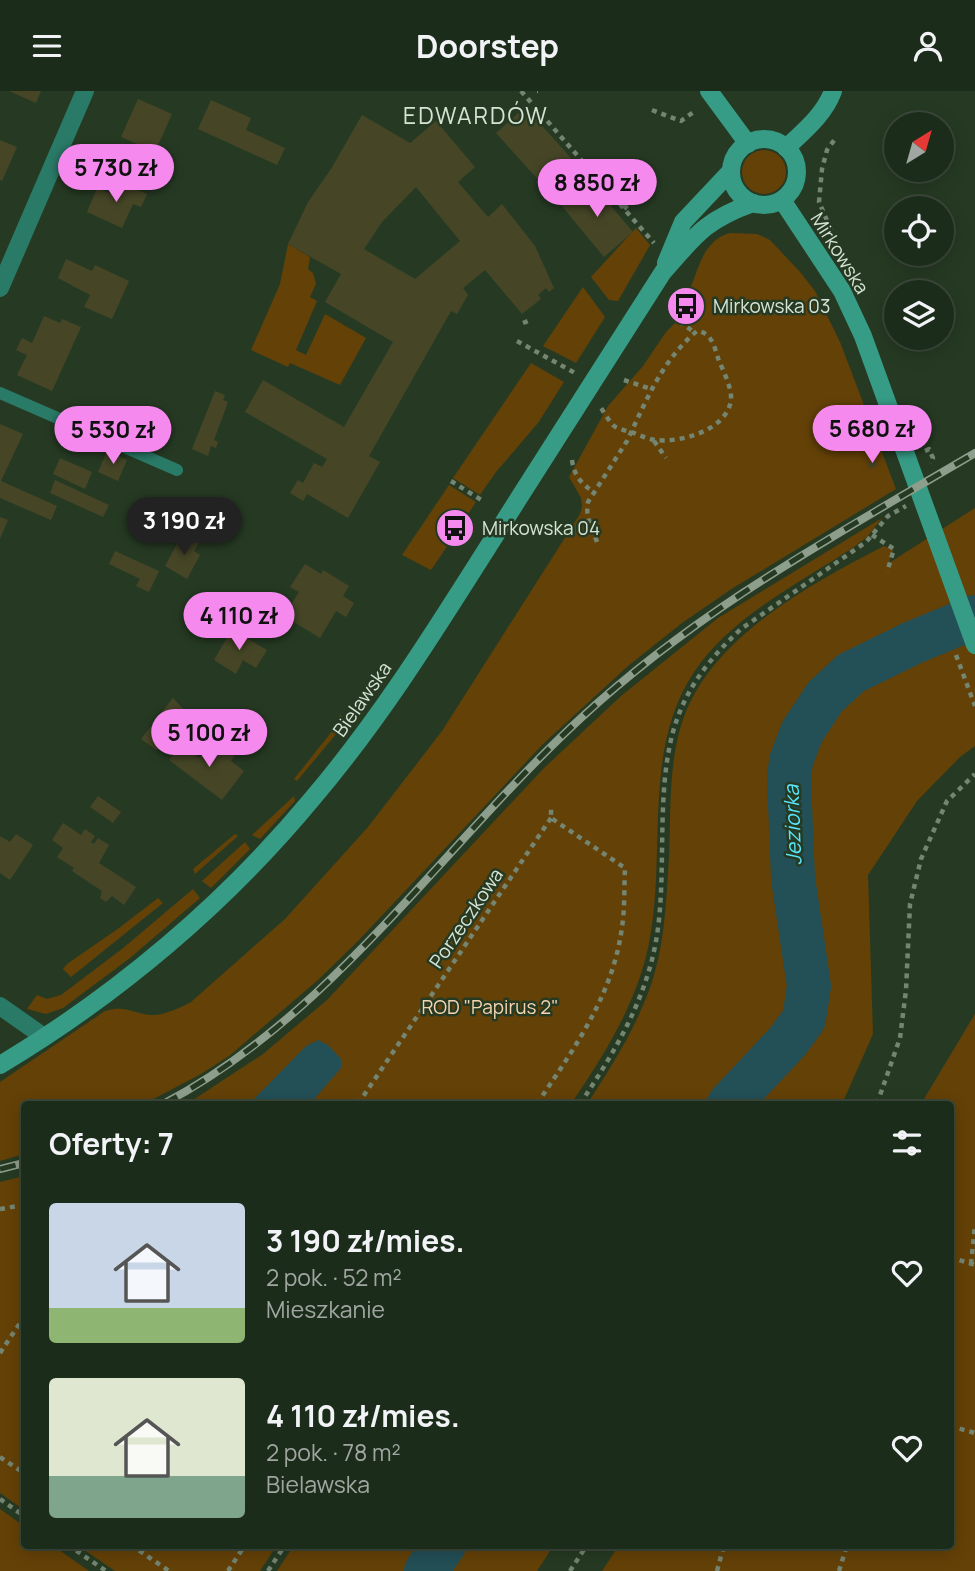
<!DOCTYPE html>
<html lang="pl">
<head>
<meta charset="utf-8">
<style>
	:root { --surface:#1c2c1a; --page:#253423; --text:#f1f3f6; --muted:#a0a7a2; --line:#3a4839; --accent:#f589ee }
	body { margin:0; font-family:Manrope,sans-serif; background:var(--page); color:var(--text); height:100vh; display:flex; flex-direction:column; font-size:26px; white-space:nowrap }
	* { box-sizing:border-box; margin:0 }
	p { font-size:23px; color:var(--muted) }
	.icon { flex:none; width:38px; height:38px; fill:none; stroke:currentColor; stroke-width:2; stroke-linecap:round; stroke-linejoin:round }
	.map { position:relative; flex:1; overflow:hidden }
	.drawer { position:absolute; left:21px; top:1010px; width:933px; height:448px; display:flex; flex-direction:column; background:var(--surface); border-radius:7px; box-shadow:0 4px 18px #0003,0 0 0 2px var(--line) }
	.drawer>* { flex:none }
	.needle { width:46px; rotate:37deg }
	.fabs { position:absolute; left:884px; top:21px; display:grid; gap:14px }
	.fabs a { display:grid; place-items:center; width:70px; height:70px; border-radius:50%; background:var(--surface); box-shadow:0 4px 18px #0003,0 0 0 2px var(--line); font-size:35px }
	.price { position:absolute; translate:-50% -60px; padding:0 16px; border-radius:24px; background:var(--accent); color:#111; font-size:23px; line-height:46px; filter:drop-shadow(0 2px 4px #0008) }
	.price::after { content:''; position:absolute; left:50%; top:42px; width:21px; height:16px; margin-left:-10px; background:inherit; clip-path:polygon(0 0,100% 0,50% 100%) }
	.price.selected { background:#222; color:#fff }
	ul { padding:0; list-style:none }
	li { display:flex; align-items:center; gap:21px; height:175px; padding:0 28px }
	li span { display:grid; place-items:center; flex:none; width:196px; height:140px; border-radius:7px; color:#555 }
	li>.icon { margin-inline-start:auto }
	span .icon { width:84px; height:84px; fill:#fffc; stroke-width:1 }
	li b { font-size:30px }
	h2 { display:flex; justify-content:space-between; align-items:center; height:84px; padding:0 28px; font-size:30px }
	header { display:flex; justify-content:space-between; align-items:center; height:91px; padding:0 28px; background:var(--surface); font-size:32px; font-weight:700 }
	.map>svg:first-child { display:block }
	.green { fill:#644107 }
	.water { fill:#234f56 }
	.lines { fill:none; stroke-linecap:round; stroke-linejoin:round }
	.river { stroke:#234f56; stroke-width:44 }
	.building { fill:#464627; fill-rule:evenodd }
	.path { stroke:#748571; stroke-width:4.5; stroke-dasharray:5 5; stroke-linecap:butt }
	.lane { stroke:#2a7a68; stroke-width:12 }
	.street { stroke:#2a7a68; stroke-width:18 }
	.secondary { stroke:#369c86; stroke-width:18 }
	.rail-casing { stroke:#8e9e8c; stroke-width:8 }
	.rail { stroke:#263a23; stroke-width:5; stroke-dasharray:16; stroke-linecap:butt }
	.labels { text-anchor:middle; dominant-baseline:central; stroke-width:5; stroke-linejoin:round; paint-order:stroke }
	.street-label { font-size:19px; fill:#d7e4d5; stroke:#263a23 }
	.poi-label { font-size:19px; fill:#d7e4d5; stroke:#263a23; text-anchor:start }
	.park-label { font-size:19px; fill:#f4d4ae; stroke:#263a23 }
	.water-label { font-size:21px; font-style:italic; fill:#58e4fa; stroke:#263a23 }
	.quarter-label { font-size:23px; letter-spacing:2px; fill:#d7e4d5; stroke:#263a23 }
</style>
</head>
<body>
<header><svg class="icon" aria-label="menu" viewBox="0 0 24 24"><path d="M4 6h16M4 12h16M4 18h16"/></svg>Doorstep<svg class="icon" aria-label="person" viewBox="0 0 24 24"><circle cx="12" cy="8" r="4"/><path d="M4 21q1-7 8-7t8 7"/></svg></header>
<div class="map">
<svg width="975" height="1480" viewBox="0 0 975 1480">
	<rect width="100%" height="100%" fill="#263a23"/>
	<!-- green -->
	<g class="green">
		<circle cx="764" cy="81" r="22"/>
		<path d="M636 137 650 154 618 210 609 209 591 186Z"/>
		<path d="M730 142 757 143 770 149 800 181 815 200 840 251 896 398 733 497 682 532 628 575 543 653 359 849 318 889 229 965 201 983 144 1013H24V1063L0 1070V991L105 920C128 913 136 925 155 924 166 923 180 917 191 911L285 828 368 736 442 640 580 423 582 415 581 407 569 386 608 315 643 275 666 241 686 221 697 204 690 198C699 176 704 149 730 142Z"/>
		<path d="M288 153 310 166 308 178 313 182 316 193 310 206 317 210 296 259 306 264 325 223 366 247 340 294 290 272 288 276 251 259 280 193Z"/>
		<path d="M583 196 605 226 576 272 543 255Z"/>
		<path d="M531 272 564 291 538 332 496 381 480 404 453 387Z"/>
		<path d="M449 394 476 411 464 429 458 426 446 444 452 448 431 479 402 464Z"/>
		<path d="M975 417V655L960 666 917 710 868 784 873 943 842 1013H587C610 978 633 942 648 902 665 859 666 811 669 765 671 719 668 667 685 623 717 543 811 493 884 455L893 459 889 472Z"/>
		<path d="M882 427 868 445 854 456C804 489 739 522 702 570 640 650 667 754 650 847 639 909 606 961 571 1013H187L263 963 327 909 543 678 621 605 718 527Z"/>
		<path d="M340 623 346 631 297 690 294 688 337 634Z"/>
		<path d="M294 705 295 710 260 748 252 744Z"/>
		<path d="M235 743 238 745 195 783 193 778Z"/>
		<path d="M245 751 250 758 211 797 202 790Z"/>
		<path d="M193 798 200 807 130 867 63 917 46 923 27 918 37 904 47 908 61 904 122 858Z"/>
		<path d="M158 807 163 812 71 886 63 878 67 873 119 837Z"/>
		<path d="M975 923V1480H602L619 1454H950V1013H921Z"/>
		<path d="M24 1085V1419L0 1402V1091Z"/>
		<path d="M0 1418 24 1435V1454H52L89 1480H0Z"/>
		<path d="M77 1454H277L260 1480H115Z"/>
		<path d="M294 1454H554L537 1480H277Z"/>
	</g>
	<!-- water -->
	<path class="water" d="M318 949 328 954 341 968V977L310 1013H249L306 955Z"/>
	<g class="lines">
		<!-- river -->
		<g class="river">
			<path d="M729 1013 788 950 804 928 809 895 793 787 789 688 791 670 802 641 825 606 851 582 912 552 975 526"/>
			<path d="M426 1480 444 1454"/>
		</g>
	</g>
	<!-- building -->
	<g class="building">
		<path d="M9 0H41L36 12Z"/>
		<path d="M138 8 172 23 155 61 121 46Z"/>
		<path d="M211 9 251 27 246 39 285 57 277 74 198 38Z"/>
		<path d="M525 16 571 67 542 93 496 42Z"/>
		<path d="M362 24 410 52 436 30 475 76 458 91 488 126 502 113 535 155 554 197 549 201 546 197 538 204 541 208 522 223 485 179 463 197 468 204 457 223 451 220 369 365 380 371 348 427 307 403 303 410 290 402 298 389 303 392 314 372 322 376 327 368 245 321 263 289 344 336 393 251 325 211 341 183 288 153 308 111 331 78ZM416 96 460 150 415 188 364 158 382 131Z"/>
		<path d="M0 49 17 56 2 90 0 89Z"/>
		<path d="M590 90 633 141 604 166 561 114Z"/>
		<path d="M120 91 147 103 141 116 133 113 122 137 87 121 97 97 114 104Z"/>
		<path d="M66 168 92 180 95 174 129 190 112 228 84 216 90 204 58 187Z"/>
		<path d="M44 225 60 232 62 228 81 236 52 300 17 284 27 264 16 259 22 247 32 252Z"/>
		<path d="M215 300 225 304 223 309 228 311 214 349 218 351 216 357 211 355 208 365 192 358Z"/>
		<path d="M0 333 23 343 1 390 57 415 51 429 0 407Z"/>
		<path d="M107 360 127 369 118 390 98 381Z"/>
		<path d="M60 367 92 381 85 398 53 383Z"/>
		<path d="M875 369 877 375 870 378 868 372Z"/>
		<path d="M55 389 109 414 103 426 50 402Z"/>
		<path d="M0 426 8 429 0 448Z"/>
		<path d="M183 442 199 452 194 460 200 464 187 488 165 475Z"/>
		<path d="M115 460 159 480 149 501 136 495 140 488 109 473Z"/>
		<path d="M305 473 321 483 323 479 349 495 343 505 354 512 346 526 336 520 320 547 284 525 299 501 290 496Z"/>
		<path d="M232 538 267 559 256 577 243 569 236 583 214 569Z"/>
		<path d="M173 607 186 621 176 633 181 636 175 644 170 641 156 659 141 648Z"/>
		<path d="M181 653 199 667 209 653 223 664 227 658 235 664 231 670 244 680 222 709 169 669Z"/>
		<path d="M98 705 121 721 113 732 90 716Z"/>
		<path d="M63 732 81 744 85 738 95 745 91 751 94 753 98 747 109 754 99 772 136 796 124 814 112 805 106 811 100 807 102 800 72 780 74 777 57 766 63 757 52 749Z"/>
		<path d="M16 743 33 754 10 789 0 782V745L10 751Z"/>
	</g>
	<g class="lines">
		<!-- path -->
		<g class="path">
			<path d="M521 0 654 152"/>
			<path d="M537 0H538"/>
			<path d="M652 19 681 30 695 20"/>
			<path d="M624 118 631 110"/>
			<path d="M835 148 819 111 822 78 827 59 835 48"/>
			<path d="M671 225 694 241"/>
			<path d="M523 232 528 230"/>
			<path d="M517 250 575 282"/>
			<path d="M624 289 651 298"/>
			<path d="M654 350 666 367"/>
			<path d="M925 360 929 358 933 367 930 372"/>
			<path d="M572 369C574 384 581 393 594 401"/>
			<path d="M451 390 483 410"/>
			<path d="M872 444 894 458 887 481"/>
			<path d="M597 451C592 436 585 427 588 411L627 350C646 310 662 269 697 240 712 242 714 255 718 267 723 280 732 296 731 309 727 339 681 352 655 349 648 348 641 345 634 342 628 340 620 339 614 335 609 330 605 323 601 317"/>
			<path d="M956 564 975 615"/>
			<path d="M358 1013 551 727"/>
			<path d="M537 1013C574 957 613 905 622 836 625 817 624 796 625 777L551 727V714"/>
			<path d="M580 1013C614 962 645 911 656 850 669 778 652 685 681 618 694 587 716 561 741 538L866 451 888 425 906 415"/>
			<path d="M877 1013 900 947 906 899 910 813 921 768 947 710 975 683"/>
			<path d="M0 1118 24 1114"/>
			<path d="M950 1166 975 1174"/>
			<path d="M971 1173 975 1134"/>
			<path d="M0 1262 24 1226"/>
			<path d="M950 1335 975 1342"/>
			<path d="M0 1366 24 1382"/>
			<path d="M0 1408 24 1425"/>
			<path d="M68 1454 106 1480"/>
			<path d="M131 1454 169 1480"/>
			<path d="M228 1480 245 1454"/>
			<path d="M268 1480 285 1454"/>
			<path d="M570 1480 587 1454"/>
			<path d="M717 1480 724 1454"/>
			<path d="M839 1480 847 1454"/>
		</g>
		<!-- lane -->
		<path class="lane" d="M0 302 177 379"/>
		<!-- street -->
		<g class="street">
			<path d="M0 197 85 0"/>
			<path d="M0 915 44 946"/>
		</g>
		<!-- secondary -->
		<g class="secondary">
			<path d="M709 0 748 53"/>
			<circle cx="764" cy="81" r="33"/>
			<path d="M786 57C804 40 824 24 833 0"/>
			<path d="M782 109 842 200 863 245 975 554"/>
			<path d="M666 172 683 131 731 80"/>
			<path d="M0 974C117 904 225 813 312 708 381 627 436 538 493 448 549 359 606 271 663 181 695 145 705 129 753 112"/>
		</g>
		<defs>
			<g id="rail">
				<path d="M163 1013C333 924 442 755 581 627 700 517 836 444 975 362"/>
				<path d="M0 1078 24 1072"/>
			</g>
		</defs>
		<!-- rail casing -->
		<use href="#rail" class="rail-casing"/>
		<!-- rail -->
		<use href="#rail" class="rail"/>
	</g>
	<!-- icons -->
	<defs>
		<symbol id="bus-disc" viewBox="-11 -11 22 22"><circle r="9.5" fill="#f589ee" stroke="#263a23"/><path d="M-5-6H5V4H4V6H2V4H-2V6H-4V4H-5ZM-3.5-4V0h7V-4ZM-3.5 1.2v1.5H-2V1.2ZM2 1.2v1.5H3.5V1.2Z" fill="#111"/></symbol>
	</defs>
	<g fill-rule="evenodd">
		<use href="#bus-disc" x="664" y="193" width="44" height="44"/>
		<use href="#bus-disc" x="433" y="415" width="44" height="44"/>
	</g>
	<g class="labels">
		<!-- street labels -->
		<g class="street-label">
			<text transform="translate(840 162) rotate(58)">Mirkowska</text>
			<text transform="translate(362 608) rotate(-55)">Bielawska</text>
			<text transform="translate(466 827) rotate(-56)">Porzeczkowa</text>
		</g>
		<!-- poi labels -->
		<g class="poi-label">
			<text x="713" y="215">Mirkowska 03</text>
			<text x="482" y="437">Mirkowska 04</text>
		</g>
		<!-- park labels -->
		<g class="park-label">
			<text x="490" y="916">ROD "Papirus 2"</text>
		</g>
		<!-- water labels -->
		<g class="water-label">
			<text transform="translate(792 734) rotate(-92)">Jeziorka</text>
		</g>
		<!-- quarter labels -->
		<g class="quarter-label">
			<text x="476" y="24">EDWARDÓW</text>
		</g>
	</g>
</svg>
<div class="fabs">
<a><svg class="needle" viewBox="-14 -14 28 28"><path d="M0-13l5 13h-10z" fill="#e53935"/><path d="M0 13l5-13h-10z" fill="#a0a7a2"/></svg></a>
<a><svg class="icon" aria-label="locate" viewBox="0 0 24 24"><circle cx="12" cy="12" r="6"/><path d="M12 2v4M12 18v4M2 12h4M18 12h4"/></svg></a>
<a><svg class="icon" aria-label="layers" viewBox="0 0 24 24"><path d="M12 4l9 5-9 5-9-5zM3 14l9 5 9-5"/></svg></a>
</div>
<b class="price" style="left:116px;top:113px">5 730 zł</b>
<b class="price" style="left:597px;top:128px">8 850 zł</b>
<b class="price" style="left:872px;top:374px">5 680 zł</b>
<b class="price" style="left:113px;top:375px">5 530 zł</b>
<b class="price selected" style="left:184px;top:466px">3 190 zł</b>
<b class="price" style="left:239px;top:561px">4 110 zł</b>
<b class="price" style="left:209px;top:678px">5 100 zł</b>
<section class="drawer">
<h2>Oferty: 7<svg class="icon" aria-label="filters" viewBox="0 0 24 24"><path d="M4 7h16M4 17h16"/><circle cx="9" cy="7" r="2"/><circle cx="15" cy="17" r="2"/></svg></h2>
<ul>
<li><span style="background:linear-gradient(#c9d6e8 75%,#8fb573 0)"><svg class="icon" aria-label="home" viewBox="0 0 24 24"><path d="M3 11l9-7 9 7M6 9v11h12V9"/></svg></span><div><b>3 190 zł/mies.</b><p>2 pok. · 52 m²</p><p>Mieszkanie</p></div><svg class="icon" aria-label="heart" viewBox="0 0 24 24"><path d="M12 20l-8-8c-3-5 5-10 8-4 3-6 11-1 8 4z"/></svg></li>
<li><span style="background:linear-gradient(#dfe7d0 70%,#7fa58c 0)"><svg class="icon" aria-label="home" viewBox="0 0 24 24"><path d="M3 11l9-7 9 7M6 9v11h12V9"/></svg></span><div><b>4 110 zł/mies.</b><p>2 pok. · 78 m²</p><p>Bielawska</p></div><svg class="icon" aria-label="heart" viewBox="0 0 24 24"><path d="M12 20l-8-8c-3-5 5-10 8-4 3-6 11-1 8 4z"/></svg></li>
</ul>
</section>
</div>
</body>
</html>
